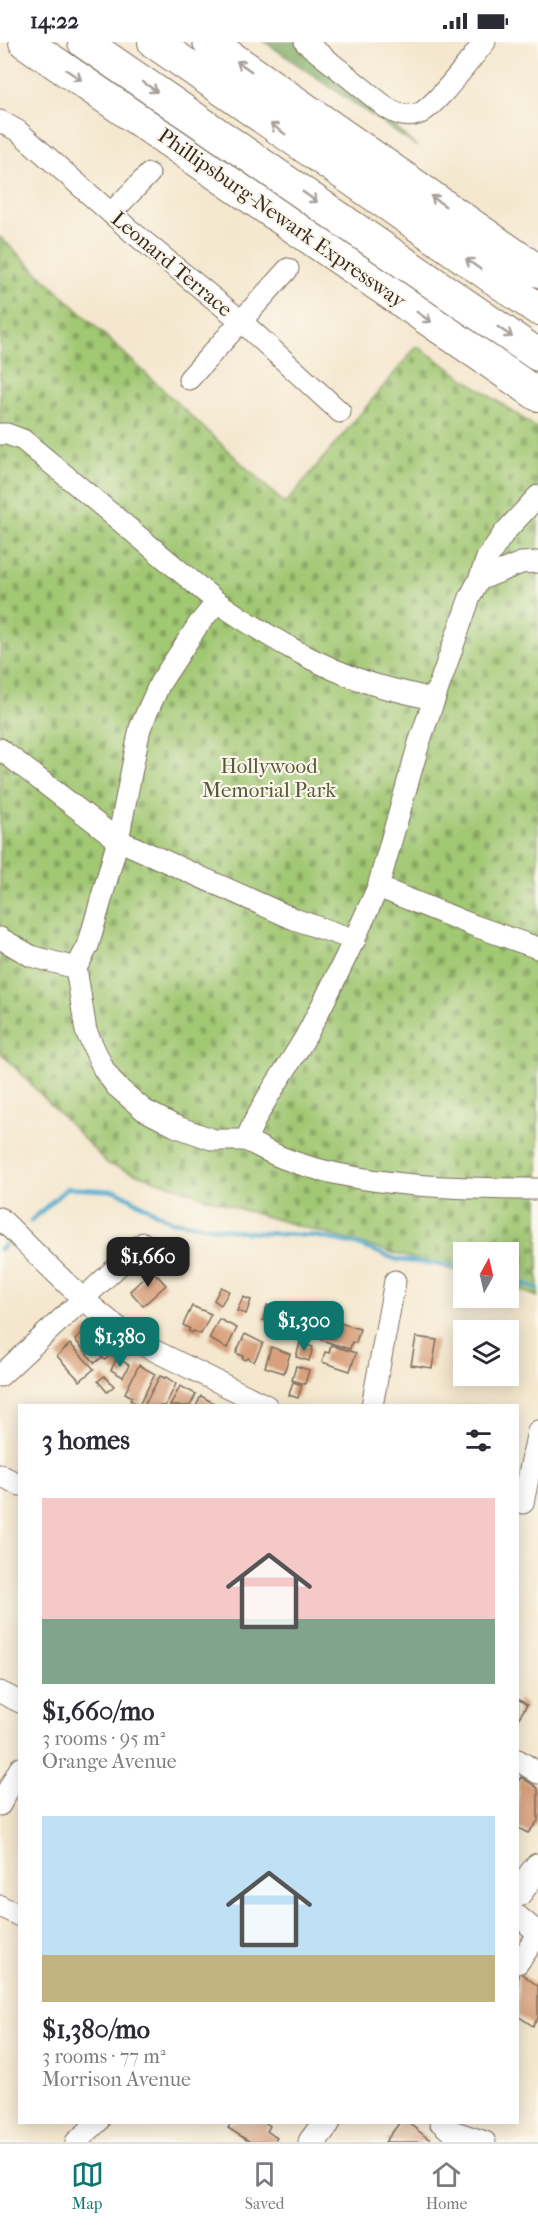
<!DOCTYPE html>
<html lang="en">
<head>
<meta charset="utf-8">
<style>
	:root { --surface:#fff; --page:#f7f7f7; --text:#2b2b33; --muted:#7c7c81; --line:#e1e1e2; --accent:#0f766e }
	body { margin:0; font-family:"IM FELL French Canon",serif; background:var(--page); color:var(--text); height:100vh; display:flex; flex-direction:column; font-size:22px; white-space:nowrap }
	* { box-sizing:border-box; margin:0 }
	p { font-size:20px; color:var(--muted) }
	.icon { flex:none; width:33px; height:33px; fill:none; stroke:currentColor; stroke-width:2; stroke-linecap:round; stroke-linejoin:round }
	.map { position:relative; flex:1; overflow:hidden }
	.sheet { position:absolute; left:18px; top:1362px; width:501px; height:720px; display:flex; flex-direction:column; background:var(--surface); border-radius:0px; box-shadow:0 3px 15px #0003 }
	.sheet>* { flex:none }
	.needle { width:39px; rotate:8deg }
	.buttons { position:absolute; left:453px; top:1200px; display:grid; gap:12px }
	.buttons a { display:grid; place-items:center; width:66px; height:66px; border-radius:0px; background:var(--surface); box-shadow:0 3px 15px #0003; font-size:30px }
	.price { position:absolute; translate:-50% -51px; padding:0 14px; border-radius:12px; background:var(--accent); color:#fff; font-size:20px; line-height:39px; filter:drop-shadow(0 2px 3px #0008) }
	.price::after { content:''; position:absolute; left:50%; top:36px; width:18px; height:14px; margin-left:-9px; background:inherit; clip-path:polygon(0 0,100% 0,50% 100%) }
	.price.selected { background:#222; color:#fff }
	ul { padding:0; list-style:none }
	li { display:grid; align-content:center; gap:12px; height:318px; padding:0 24px }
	li span { display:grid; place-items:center; height:186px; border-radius:0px; color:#555 }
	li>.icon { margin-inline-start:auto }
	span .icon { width:108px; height:108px; fill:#fffc; stroke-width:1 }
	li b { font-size:26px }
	h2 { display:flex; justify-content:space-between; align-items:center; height:72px; padding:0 24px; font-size:26px }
	.status { display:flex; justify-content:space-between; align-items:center; height:42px; padding:0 30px; background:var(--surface); direction:ltr }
	.status svg { height:16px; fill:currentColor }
	.tab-bar { display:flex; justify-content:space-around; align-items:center; height:84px; border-top:2px solid var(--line); background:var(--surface); font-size:16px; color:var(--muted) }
	.tab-bar a { display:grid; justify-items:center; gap:3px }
	.tab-bar .selected { color:var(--accent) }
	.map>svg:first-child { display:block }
	.forest { fill:url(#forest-firs); stroke:#5e6b42; stroke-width:1.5 }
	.cemetery { fill:url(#cemetery-stones); stroke:#6e7948; stroke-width:1.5 }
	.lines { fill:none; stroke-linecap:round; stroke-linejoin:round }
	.stream { stroke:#4ea9cc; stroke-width:4.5 }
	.building { fill:#d8a07c }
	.minor-casing { stroke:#7c6c5c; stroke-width:23 }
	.major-casing { stroke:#7c6c5c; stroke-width:29 }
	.highway-casing { stroke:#7c6c5c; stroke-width:34 }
	.minor { stroke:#fff; stroke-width:21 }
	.major { stroke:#fff; stroke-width:27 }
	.highway { stroke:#fff; stroke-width:32 }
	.oneway { stroke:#a79f9a }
	.labels { text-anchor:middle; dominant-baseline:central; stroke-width:4.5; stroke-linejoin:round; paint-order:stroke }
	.street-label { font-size:21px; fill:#3b2a1e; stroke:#fbf7ec }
	.park-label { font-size:21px; fill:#5a5938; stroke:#fbf7ec }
</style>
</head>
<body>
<div class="status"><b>14:22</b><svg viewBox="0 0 49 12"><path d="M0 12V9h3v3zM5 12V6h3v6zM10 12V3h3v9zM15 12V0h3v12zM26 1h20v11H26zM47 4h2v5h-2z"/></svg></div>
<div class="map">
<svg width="538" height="2100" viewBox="0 0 538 2100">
	<defs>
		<pattern id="forest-firs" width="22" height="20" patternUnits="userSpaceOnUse" patternTransform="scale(1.5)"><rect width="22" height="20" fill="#80ac65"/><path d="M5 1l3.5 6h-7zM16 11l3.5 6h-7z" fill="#6a8c53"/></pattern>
		<pattern id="cemetery-stones" width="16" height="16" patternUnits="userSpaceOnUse" patternTransform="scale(1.5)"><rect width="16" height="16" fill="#a1c873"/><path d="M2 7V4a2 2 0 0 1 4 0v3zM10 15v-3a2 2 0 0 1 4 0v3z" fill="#84a35e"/></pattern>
	</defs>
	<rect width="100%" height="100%" fill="#fbf7ec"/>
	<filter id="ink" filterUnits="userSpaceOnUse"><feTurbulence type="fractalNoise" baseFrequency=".0167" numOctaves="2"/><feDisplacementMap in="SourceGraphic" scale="12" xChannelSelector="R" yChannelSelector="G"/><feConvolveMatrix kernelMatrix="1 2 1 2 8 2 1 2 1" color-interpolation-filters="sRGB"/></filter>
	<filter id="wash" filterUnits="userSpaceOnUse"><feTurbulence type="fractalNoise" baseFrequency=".008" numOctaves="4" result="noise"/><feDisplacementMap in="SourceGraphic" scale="24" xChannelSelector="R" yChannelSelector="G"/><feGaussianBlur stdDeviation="1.35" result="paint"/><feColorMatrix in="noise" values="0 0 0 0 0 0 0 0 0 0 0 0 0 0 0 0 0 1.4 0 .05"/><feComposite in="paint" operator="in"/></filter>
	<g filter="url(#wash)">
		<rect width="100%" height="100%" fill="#f4e7ce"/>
		<!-- forest -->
		<path class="forest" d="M265 0H303L417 105Z"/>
		<!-- cemetery -->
		<path class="cemetery" d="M0 195 285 462 417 304 538 387V1255L509 1244 508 1210H464L463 1231 240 1167 108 1122 0 1010Z"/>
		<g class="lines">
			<!-- stream -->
			<g class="stream">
				<path d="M31 1179 67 1146 117 1149 171 1179 244 1190 315 1194 355 1202 398 1218 464 1225"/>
				<path d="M0 1207 5 1203"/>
				<path d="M508 1235 538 1247"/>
			</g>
		</g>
		<g id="blocks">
			<!-- building -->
			<g class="building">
				<path d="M152 1228 166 1243 143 1264 130 1249Z"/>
				<path d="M221 1245 229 1249 221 1263 214 1258Z"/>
				<path d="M243 1255 251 1258 246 1272 237 1269Z"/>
				<path d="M267 1263 276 1265 272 1280 263 1278Z"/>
				<path d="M192 1264 211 1272 201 1292 193 1289 192 1291 188 1289 190 1287 183 1283Z"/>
				<path d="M290 1276 299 1278 296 1293 288 1291Z"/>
				<path d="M219 1277 237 1286 227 1306 209 1297Z"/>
				<path d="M327 1277 360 1287 356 1301 352 1300 350 1307 321 1298Z"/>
				<path d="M88 1286 112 1312 105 1318 102 1315 95 1321 75 1298Z"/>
				<path d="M245 1292 263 1301 254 1320 248 1316 246 1318 242 1316 243 1314 236 1311Z"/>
				<path d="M416 1295 437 1298 432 1326 411 1323Z"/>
				<path d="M300 1301 313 1305 309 1319 296 1315Z"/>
				<path d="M70 1302 94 1327 80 1339 57 1314Z"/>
				<path d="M331 1303 356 1311 350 1329 322 1320 325 1310 329 1311Z"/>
				<path d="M271 1305 290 1312 284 1331 265 1325Z"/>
				<path d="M117 1316 129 1323 123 1335 111 1328Z"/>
				<path d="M139 1323 155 1332 139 1363 130 1358 132 1355 125 1351Z"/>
				<path d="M296 1324 309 1328 305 1342 292 1338Z"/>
				<path d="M104 1334 114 1344 107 1350 98 1339Z"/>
				<path d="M160 1334 165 1336 166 1335 176 1342 165 1364H148L145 1362Z"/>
				<path d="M293 1340 302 1343 298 1356 289 1353Z"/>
				<path d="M180 1344 196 1352 190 1364H170Z"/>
				<path d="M201 1354 219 1364H196Z"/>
				<path d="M518 1657 527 1663 518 1677Z"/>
				<path d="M521 1735 538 1746V1779L528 1791 518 1786V1737L519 1738Z"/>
				<path d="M518 1929 538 1944V1976L533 1984 518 1974Z"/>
				<path d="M232 2080H265L270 2084 267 2089 277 2096 274 2100H250L228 2086Z"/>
				<path d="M400 2080H407L430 2098 429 2100H385Z"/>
			</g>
		</g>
	</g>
	<g filter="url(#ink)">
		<use href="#blocks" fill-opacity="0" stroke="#7c6c5c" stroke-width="1.5"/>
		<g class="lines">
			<defs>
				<g id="minor">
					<path d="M305 0 387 66C396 72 407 76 418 72 435 66 471 16 485 0"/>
					<path d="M0 79 18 89 131 189 240 278 340 370"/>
					<path d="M111 171 149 132"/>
					<path d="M189 337 288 227"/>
					<path d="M0 392H7L23 398 217 560"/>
					<path d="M479 538 487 516 504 491 538 454"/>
					<path d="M0 707 118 798 140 686 160 641 198 583 217 560C266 593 316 624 372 642 392 648 414 652 434 658L470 555 479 538 521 521 538 520"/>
					<path d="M378 845 419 701 434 658"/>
					<path d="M0 896 31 914 76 926 86 989 104 1028 116 1044 144 1068 175 1084 214 1098H246C261 1060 286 1029 306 994 332 945 356 895 378 845L475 884 538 906"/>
					<path d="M76 926 88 904 118 798 294 877 355 898"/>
					<path d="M246 1098C258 1104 270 1111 283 1116 357 1145 459 1147 538 1147"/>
					<path d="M0 1176C45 1220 90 1269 143 1303L267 1364"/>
					<path d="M0 1334 143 1201"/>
					<path d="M372 1364 395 1239"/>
					<path d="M0 1433 20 1443"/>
					<path d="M523 1461 538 1389"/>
					<path d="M0 1650 20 1660"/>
					<path d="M518 1718 538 1731"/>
					<path d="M0 1763 20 1726"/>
					<path d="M0 1864 20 1874"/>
					<path d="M518 1874 538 1891"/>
					<path d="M518 1921 538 1893"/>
					<path d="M440 2080 449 2088 485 2100"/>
					<path d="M76 2100 98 2080"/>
				</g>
				<g id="major">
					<path d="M518 1851 538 1825"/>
					<path d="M312 2100 327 2080"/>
				</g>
				<g id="highway">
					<path d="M25 0 538 353"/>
					<path d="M84 0 538 313"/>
					<path d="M154 0 538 267"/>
					<path d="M209 0 538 229"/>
				</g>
			</defs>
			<!-- minor casing -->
			<use href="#minor" class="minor-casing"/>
			<!-- major casing -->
			<use href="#major" class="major-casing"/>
			<!-- highway casing -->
			<use href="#highway" class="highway-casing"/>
			<!-- minor -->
			<use href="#minor" class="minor"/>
			<!-- major -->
			<use href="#major" class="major"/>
			<!-- highway -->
			<use href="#highway" class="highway"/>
		</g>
		<!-- one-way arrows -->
		<defs><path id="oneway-shaft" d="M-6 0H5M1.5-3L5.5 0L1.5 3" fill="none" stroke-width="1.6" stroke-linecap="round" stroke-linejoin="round" transform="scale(1.5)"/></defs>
		<g class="oneway">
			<use href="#oneway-shaft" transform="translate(244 24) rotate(-145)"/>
			<use href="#oneway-shaft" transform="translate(74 33) rotate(34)"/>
			<use href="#oneway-shaft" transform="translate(150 45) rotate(35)"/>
			<use href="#oneway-shaft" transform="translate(278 87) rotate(-145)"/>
			<use href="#oneway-shaft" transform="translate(310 155) rotate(35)"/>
			<use href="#oneway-shaft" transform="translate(438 159) rotate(-145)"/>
			<use href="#oneway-shaft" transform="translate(473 222) rotate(-145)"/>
			<use href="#oneway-shaft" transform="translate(424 275) rotate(35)"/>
			<use href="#oneway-shaft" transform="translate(505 290) rotate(35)"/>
		</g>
	</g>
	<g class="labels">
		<!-- street labels -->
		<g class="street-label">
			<text transform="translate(282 176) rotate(35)">Phillipsburg-Newark Expressway</text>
			<text transform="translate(172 222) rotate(40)">Leonard Terrace</text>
		</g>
		<!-- park labels -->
		<g class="park-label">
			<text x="269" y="724">Hollywood<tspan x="269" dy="24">Memorial Park</tspan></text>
		</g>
	</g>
</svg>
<div class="buttons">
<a><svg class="needle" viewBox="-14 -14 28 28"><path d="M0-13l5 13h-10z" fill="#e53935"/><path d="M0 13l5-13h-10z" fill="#7c7c81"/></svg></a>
<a><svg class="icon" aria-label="layers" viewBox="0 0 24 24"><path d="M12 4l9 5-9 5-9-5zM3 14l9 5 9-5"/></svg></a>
</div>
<b class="price selected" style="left:148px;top:1246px">$1,660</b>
<b class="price" style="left:304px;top:1310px">$1,300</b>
<b class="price" style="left:120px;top:1326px">$1,380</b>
<section class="sheet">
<h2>3 homes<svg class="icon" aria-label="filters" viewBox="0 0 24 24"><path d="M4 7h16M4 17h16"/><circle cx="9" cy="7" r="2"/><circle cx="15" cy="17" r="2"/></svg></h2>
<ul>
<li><span style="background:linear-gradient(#f6c9c9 65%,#7fa58c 0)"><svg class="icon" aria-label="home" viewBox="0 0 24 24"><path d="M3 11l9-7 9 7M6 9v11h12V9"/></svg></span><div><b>$1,660/mo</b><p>3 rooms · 95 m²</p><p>Orange Avenue</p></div></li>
<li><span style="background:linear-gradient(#bfe0f5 75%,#c2b280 0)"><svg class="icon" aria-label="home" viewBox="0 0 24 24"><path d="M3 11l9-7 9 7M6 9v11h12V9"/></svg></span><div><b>$1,380/mo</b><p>3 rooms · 77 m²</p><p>Morrison Avenue</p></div></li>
</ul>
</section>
</div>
<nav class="tab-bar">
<a class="selected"><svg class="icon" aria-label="map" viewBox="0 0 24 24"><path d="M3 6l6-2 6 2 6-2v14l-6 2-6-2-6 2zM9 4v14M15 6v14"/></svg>Map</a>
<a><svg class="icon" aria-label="saved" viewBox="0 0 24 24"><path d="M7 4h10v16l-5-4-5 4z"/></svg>Saved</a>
<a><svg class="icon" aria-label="home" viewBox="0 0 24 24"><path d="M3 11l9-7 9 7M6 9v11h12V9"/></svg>Home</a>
</nav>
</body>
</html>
